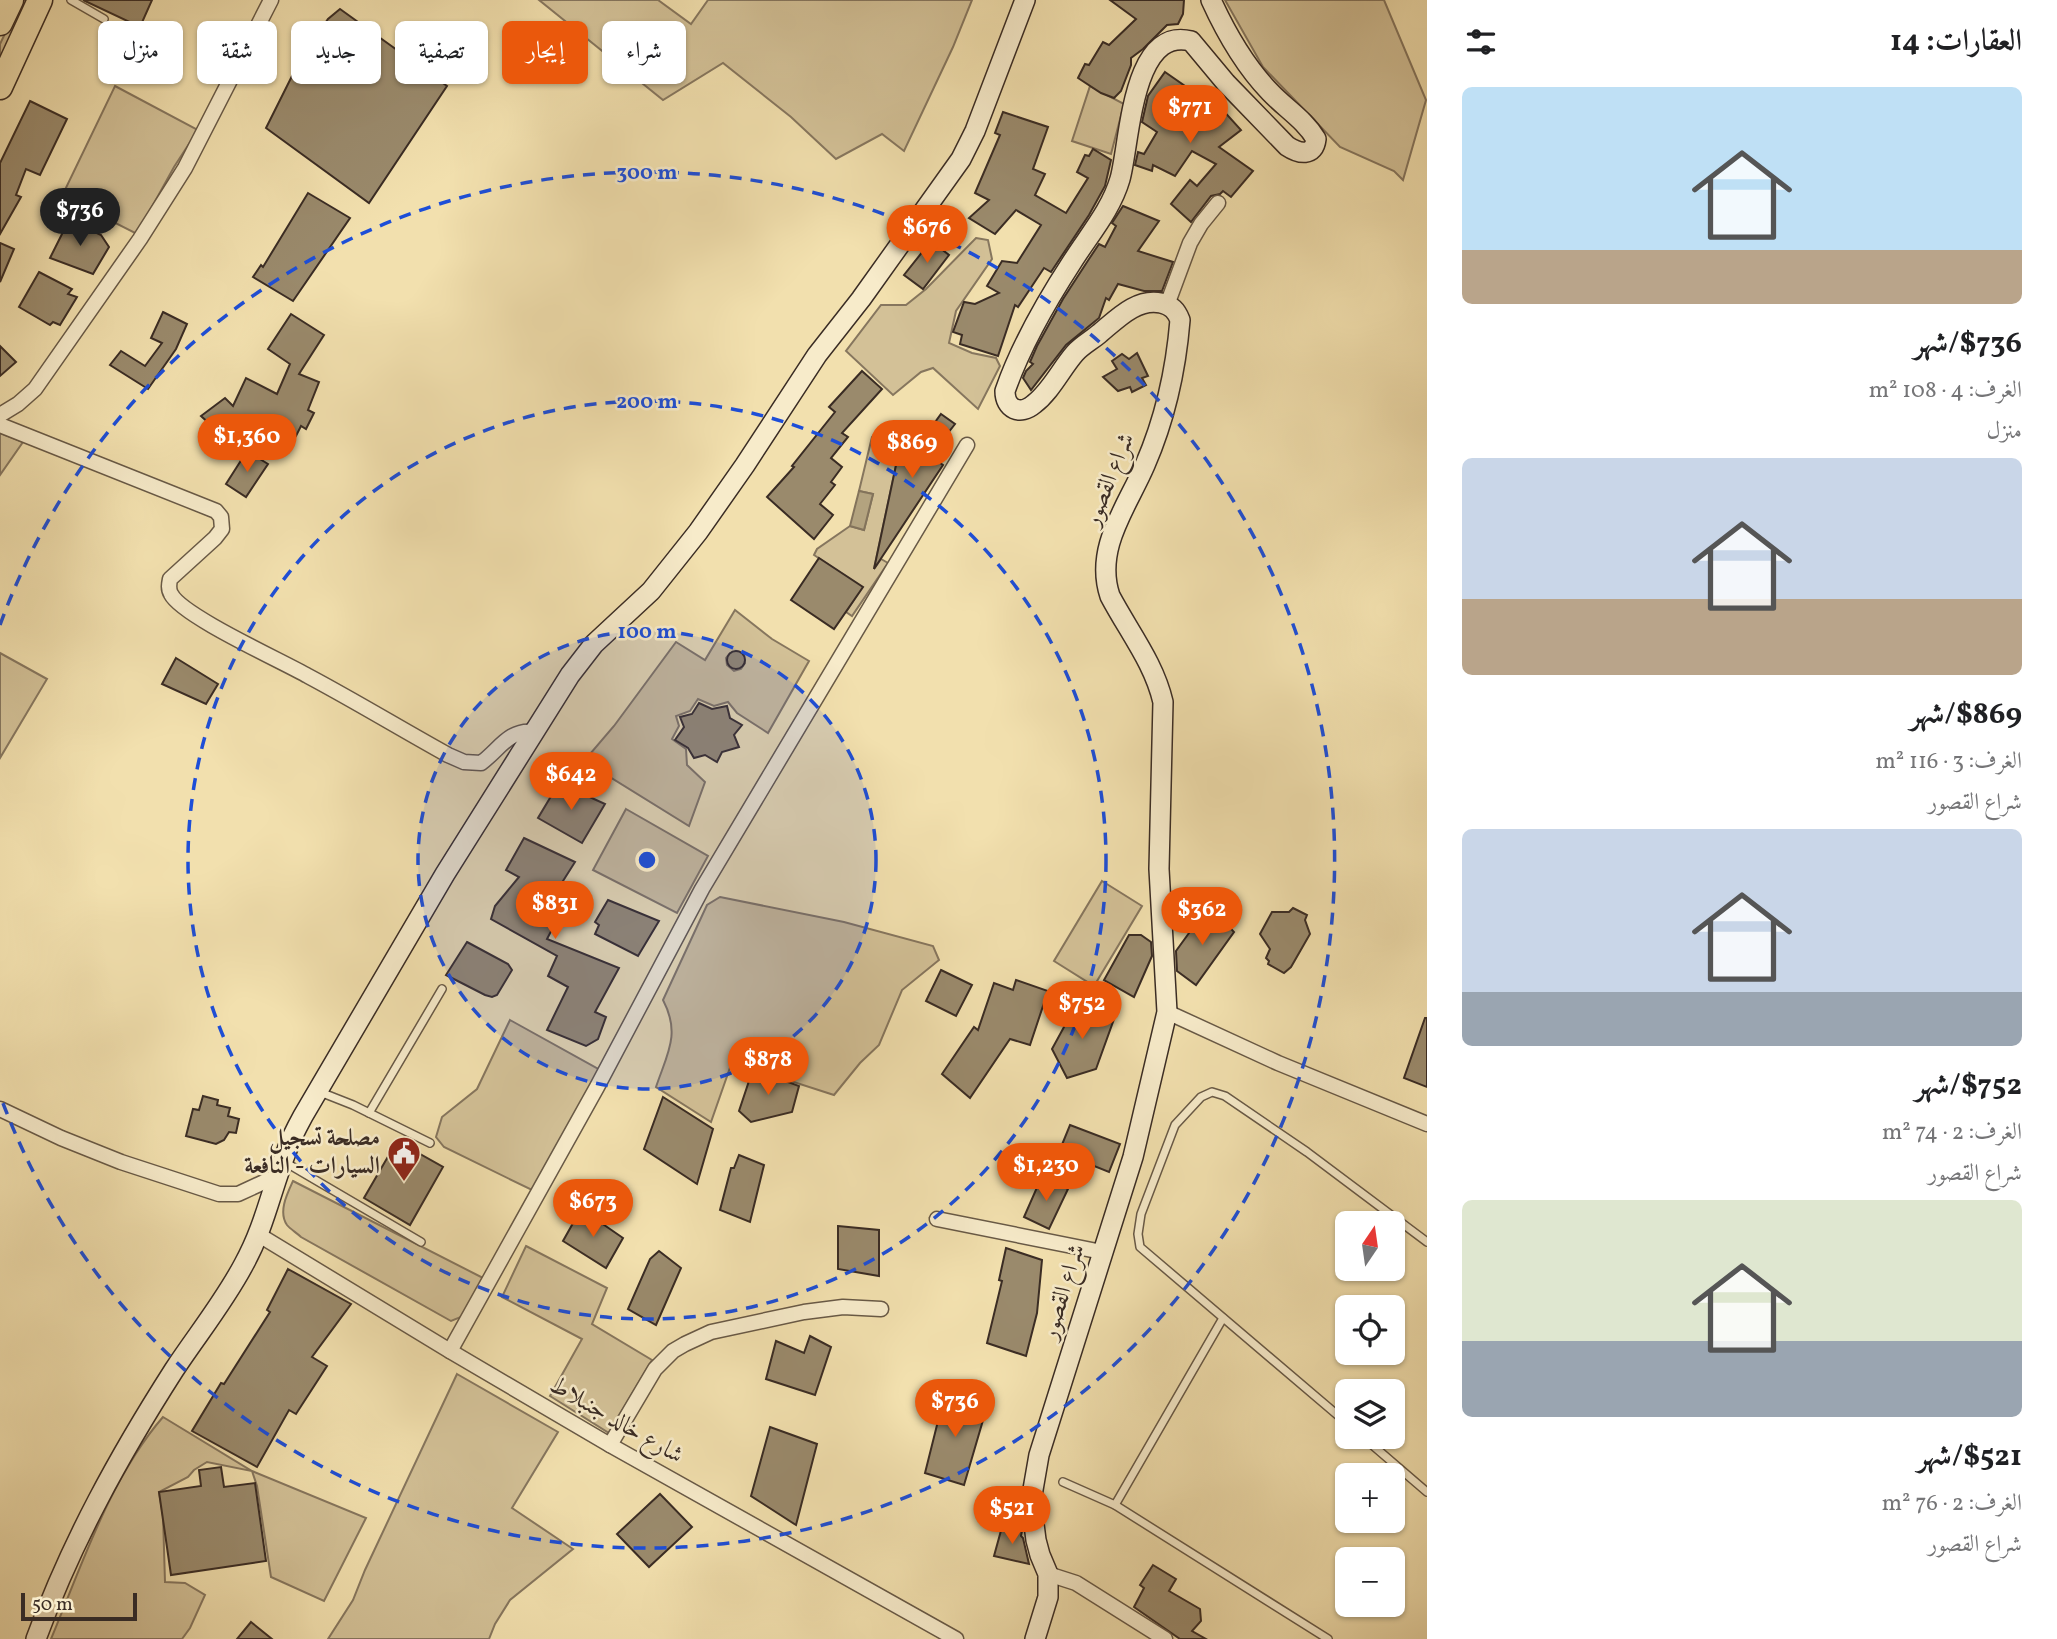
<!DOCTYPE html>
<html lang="ar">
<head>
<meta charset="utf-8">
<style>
	:root { --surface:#fff; --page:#f6f6f6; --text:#202124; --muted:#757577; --accent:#ea580c }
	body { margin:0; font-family:Vollkorn,Amiri,serif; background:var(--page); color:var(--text); direction:rtl; height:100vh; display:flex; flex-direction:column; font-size:26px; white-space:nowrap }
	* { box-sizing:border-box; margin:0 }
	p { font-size:23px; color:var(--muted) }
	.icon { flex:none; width:38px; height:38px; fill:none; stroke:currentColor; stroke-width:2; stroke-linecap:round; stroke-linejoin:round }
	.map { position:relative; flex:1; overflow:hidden; direction:ltr }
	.sheet { display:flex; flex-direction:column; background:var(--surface); width:630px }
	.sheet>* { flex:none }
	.guide { position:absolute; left:21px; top:21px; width:665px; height:63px; direction:rtl; display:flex; gap:14px }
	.needle { width:46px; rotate:13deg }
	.tools { position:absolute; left:1335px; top:1211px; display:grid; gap:14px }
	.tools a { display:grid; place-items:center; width:70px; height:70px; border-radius:10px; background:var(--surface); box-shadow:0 2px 5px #0004; font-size:35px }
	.scale { position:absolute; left:21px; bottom:18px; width:116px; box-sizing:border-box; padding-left:7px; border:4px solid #3a2c24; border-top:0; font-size:19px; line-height:24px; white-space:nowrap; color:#3a2c24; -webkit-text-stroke:5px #f7ebca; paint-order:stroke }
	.price { position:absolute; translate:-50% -60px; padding:0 16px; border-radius:24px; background:var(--accent); color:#fff; font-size:23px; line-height:46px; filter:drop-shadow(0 2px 4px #0008) }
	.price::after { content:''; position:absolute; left:50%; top:42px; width:21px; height:16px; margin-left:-10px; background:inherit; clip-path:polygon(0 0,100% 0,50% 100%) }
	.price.selected { background:#222; color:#fff }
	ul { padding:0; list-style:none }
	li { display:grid; align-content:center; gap:14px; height:371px; padding:0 35px }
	li span { display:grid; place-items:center; height:217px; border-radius:10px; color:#555 }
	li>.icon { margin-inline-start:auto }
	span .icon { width:126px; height:126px; fill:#fffc; stroke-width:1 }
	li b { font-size:30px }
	h2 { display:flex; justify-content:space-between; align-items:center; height:84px; padding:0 35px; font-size:30px }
	.tag { padding:0 24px; border-radius:10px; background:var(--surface); box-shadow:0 2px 5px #0004; font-size:24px; line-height:63px }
	.tag.selected { background:var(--accent); color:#fff }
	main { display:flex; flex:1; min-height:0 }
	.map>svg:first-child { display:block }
	.green { fill:#d3c197; stroke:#86765e; stroke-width:2; fill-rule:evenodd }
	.water { fill:#b3a37f; stroke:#83735b; stroke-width:2 }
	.building { fill:#9a8a6c; stroke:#3a2c24; stroke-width:2 }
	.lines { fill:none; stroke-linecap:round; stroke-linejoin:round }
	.lane-casing { stroke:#685946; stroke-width:10 }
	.street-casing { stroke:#685946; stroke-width:17 }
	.secondary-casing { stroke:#3a2c24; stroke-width:22 }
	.highway-casing { stroke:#3a2c24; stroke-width:27 }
	.lane { stroke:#f7ebca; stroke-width:7 }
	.street { stroke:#f7ebca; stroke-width:14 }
	.secondary { stroke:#f7ebca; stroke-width:19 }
	.highway { stroke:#f2e0ae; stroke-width:24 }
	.ring { fill:none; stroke:#1d4ed8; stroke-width:3.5; stroke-dasharray:12 9 }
	.labels { text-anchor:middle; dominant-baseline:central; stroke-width:5; stroke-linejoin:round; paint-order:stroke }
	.street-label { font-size:24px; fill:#3a2c24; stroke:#f7ebca }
	.poi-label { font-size:24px; font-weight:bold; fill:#3a2c24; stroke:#f7ebca; text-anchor:end }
	.centre { fill:#1d4ed8; stroke:#f7ebca; stroke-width:3.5 }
	.ring-label { font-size:21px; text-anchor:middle; font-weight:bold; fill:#1d4ed8; stroke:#f7ebca; stroke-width:5; stroke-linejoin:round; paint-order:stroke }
</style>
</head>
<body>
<main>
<section class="sheet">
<h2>العقارات: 14<svg class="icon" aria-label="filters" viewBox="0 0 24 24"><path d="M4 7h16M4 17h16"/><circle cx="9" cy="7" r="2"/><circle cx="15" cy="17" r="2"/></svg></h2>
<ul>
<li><span style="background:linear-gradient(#bfe0f5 75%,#b9a48a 0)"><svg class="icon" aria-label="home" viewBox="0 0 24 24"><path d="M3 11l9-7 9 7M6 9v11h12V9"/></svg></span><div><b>$736/شهر</b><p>الغرف: 4 · 108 m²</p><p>منزل</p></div></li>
<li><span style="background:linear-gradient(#c9d6e8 65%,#b9a48a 0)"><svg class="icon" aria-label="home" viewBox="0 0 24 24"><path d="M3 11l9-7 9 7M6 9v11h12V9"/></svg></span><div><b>$869/شهر</b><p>الغرف: 3 · 116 m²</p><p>شراع القصور</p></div></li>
<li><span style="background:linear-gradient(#c9d6e8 75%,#9aa5b1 0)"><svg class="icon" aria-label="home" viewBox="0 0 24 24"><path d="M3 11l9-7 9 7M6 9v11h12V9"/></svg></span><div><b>$752/شهر</b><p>الغرف: 2 · 74 m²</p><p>شراع القصور</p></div></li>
<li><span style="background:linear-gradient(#dfe7d0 65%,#9aa5b1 0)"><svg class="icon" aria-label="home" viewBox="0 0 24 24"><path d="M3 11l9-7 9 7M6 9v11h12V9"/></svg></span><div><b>$521/شهر</b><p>الغرف: 2 · 76 m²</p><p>شراع القصور</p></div></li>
</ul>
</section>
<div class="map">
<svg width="1427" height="1639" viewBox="0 0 1427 1639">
	<rect width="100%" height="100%" fill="#f2e0ae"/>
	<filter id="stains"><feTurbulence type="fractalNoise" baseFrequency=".00286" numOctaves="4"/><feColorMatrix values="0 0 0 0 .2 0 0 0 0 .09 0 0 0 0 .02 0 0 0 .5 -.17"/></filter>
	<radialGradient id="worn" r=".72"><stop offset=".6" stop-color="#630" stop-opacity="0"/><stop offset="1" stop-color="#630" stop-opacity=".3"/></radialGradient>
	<!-- green -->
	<g class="green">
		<path d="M21 0H31L0 66V44Z"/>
		<path d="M539 0H658L691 24 708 0H972L953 47 904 151 882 134 836 159 791 117 723 63 663 100Z"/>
		<path d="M1225 0H1384L1426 100 1403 180 1394 171 1340 147 1263 67Z"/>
		<path d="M115 86 198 130 174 167 137 234 62 196Z"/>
		<path d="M1090 86 1124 104 1111 154 1072 141Z"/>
		<path d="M976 238 988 240 992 259 956 311 949 343 972 353 996 358 1000 366 978 409 933 368 921 372 893 395 846 351 881 305H906L926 289Z"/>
		<path d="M882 426 902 437 874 569 881 559 888 563 852 616 846 612 862 587 814 555 817 549 850 526 864 530 873 494 859 491 872 437Z"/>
		<path d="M0 433 23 442 0 475Z"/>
		<path d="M735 610 772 639 809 661 768 733 737 713 728 702 714 706 698 699 690 711 676 716 679 726 672 739 686 749 687 765 705 782 689 826 584 761 614 726 676 642 705 660ZM737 651 744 654 745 663 741 669 734 671 727 665 726 658 730 653Z"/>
		<path d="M0 653 47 679 0 758Z"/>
		<path d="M626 809 708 856 677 913 593 870Z"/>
		<path d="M1102 881 1142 906 1094 986 1054 961Z"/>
		<path d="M720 897 844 922 933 946 939 960 902 990 879 1045 860 1063 834 1095 732 1062 711 1122 656 1087C667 1054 681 1034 663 1000L707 905Z"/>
		<path d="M510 1020 600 1070 532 1190 444 1147 436 1137 442 1117 477 1089Z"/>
		<path d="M293 1181 487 1280 466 1315 451 1321 301 1237C297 1233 290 1229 287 1225 278 1212 287 1194 293 1181Z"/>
		<path d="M526 1246 607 1288 592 1324 652 1360 609 1433 550 1396 582 1339 502 1297Z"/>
		<path d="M457 1374 558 1432 512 1508 573 1549 510 1600 495 1624 489 1639H328L353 1600 365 1570Z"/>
		<path d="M163 1417 252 1471 366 1518 324 1601 271 1577 257 1486 252 1471 207 1462 194 1470 188 1477 159 1492 163 1516 165 1582 185 1583 205 1595 190 1628 182 1639H51C82 1565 110 1478 163 1417Z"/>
	</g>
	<!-- water -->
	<path class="water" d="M859 491 873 494 864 530 850 526Z"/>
	<!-- building -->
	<g class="building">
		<path d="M83 0H152L140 27Z"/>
		<path d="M1110 0H1184L1183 14 1178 24 1167 25 1143 49 1131 58V65L1121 91 1114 98 1101 93 1078 78 1085 64 1089 65 1103 42 1109 45 1136 19Z"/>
		<path d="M340 9 447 86 369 203 266 128 300 60 328 19Z"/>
		<path d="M1165 72 1185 86 1175 100 1198 111 1207 106 1215 112 1221 108 1241 130 1219 147 1253 171 1231 197 1223 191 1220 194 1211 196 1191 222 1171 204 1190 180 1197 186 1216 164 1192 151 1175 176 1153 165 1152 171 1135 165 1138 152 1144 154 1157 132 1142 122 1148 96Z"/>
		<path d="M30 101 67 119 40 175 26 169 16 195 21 197 0 234V163Z"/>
		<path d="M1003 112 1048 127 1033 169 1045 174 1035 195 1066 213 1088 178 1077 172 1085 155 1089 156 1093 149 1111 160 1105 186 1089 215 1051 272 1044 268 1018 307 1015 305 998 356 960 344 962 335 953 332 964 302 975 304 999 293 987 286 1002 261 1017 263 1041 225 1016 210 995 234 969 218 989 200 975 193 1000 135 995 133Z"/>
		<path d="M308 193 350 218 293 301 253 277 261 265 263 267Z"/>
		<path d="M1123 206 1159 221 1138 251 1173 262 1162 291H1144L1118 284 1109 300 1106 298 1099 318 1066 345 1031 390 1023 378 1026 371 1033 364 1030 362 1037 346 1063 299 1089 259 1099 244 1105 247 1116 226 1112 223Z"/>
		<path d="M72 221 101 235 109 247 93 274 50 258 64 230 67 231Z"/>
		<path d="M931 241 949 255 923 289 904 275Z"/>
		<path d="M0 243 14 249 0 282Z"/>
		<path d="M39 272 72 289 68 294 77 297 60 325 53 322 50 325 19 307Z"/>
		<path d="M163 312 187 324 176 349 148 389 110 365 121 351 145 366 162 343 151 338Z"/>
		<path d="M291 314 324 335 299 374 319 382 308 410 314 413 306 429 301 426 296 436 267 421 242 449 213 423 211 425 201 416 225 398 233 406 246 378 277 394 290 364 268 349Z"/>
		<path d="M0 346 16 362 0 376Z"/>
		<path d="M1137 353 1148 376 1142 378 1146 385 1132 392 1130 387 1118 391 1103 377 1117 369 1112 361 1122 354 1129 359Z"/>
		<path d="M862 371 882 389 842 433 848 437 831 458 842 467 831 482 835 485 820 504 833 515 814 539 767 497 794 467 792 466 835 412 829 407Z"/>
		<path d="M941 414 955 424 930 456 943 465 874 569 902 437 917 447Z"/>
		<path d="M247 451 268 464 246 497 226 484Z"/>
		<path d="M819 558 863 587 834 629 791 600Z"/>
		<circle cx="736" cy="660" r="9"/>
		<path d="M176 658 218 684 206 704 162 684Z"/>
		<path d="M699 703 712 709 727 706 730 718 742 725 734 735 739 747 722 752 717 762 705 755 694 758 688 748 675 740 684 727 680 717 692 714Z"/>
		<path d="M559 783 605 804 582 843 538 818Z"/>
		<path d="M524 838 575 862 544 911 558 918 547 939 619 968 595 1012 606 1017 598 1039 586 1046 547 1030 568 987 548 976 557 956 491 919 495 906 519 877 506 870Z"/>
		<path d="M608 900 659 921 638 956 595 934 599 925 595 922Z"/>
		<path d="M1293 908 1307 915 1305 920 1310 934 1291 967 1284 973 1268 964 1269 961 1266 958 1270 949 1260 934 1272 912H1289Z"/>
		<path d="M1205 911 1223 920 1234 932 1196 985 1177 971 1176 951Z"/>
		<path d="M1129 935H1141L1151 942 1152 956 1134 997 1104 980Z"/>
		<path d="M467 942 508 964 512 970 497 995 492 997 485 995 446 975Z"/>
		<path d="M941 970 972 985 956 1016 926 1001Z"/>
		<path d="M1016 980 1048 991 1030 1045 1010 1039 970 1098 942 1074 974 1027 978 1030 994 983 1013 990Z"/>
		<path d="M1076 1005 1114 1019 1096 1069 1067 1078 1052 1049Z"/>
		<path d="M1425 1018H1427V1087L1404 1078Z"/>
		<path d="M753 1069 799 1086 792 1112 751 1122 739 1111Z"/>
		<path d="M203 1096 218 1100 217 1105 230 1108 228 1116 239 1119 236 1133 229 1132 224 1140 216 1144 186 1136 193 1109 199 1110Z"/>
		<path d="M663 1097 713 1129 697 1184 644 1149Z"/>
		<path d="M1070 1125 1120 1144 1109 1172 1059 1152Z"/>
		<path d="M397 1141 443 1167 410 1225 364 1198Z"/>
		<path d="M739 1155 764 1165 750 1222 720 1210 731 1168H734Z"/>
		<path d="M1042 1176 1068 1189 1049 1229 1024 1217Z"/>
		<path d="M581 1209 623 1238 606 1268 563 1241Z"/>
		<path d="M838 1226 879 1230V1276L838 1269Z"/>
		<path d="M1006 1248 1042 1260 1037 1313 1026 1356 987 1343 1002 1281 999 1280Z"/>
		<path d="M659 1251 681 1268 656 1325 628 1309 650 1259Z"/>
		<path d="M288 1269 351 1304 312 1357 327 1366 296 1414 289 1410 257 1467 192 1431 221 1383 224 1384 270 1312 267 1310Z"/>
		<path d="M810 1336 831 1347 815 1395 766 1379 776 1341 804 1353Z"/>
		<path d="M945 1393 971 1402 986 1410 964 1485 925 1473Z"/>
		<path d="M770 1427 817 1444 796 1525 751 1496Z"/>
		<path d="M221 1467 224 1487 255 1483 266 1561 171 1575 159 1492 201 1486 199 1470Z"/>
		<path d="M660 1494 692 1527 649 1567 617 1534Z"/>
		<path d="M1002 1527 1022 1531 1021 1536 1023 1538 1029 1564 994 1556Z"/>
		<path d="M1153 1565 1176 1579 1169 1591 1200 1609 1201 1621 1192 1631 1206 1639H1180L1134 1607 1144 1588 1140 1585Z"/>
		<path d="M251 1622 272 1639H237Z"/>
	</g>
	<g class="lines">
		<defs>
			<g id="lane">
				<path d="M71 0 104 19"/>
				<path d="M320 1092 353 1105 430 1143"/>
				<path d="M369 1113 442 989"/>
				<path d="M283 1161 421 1242"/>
				<path d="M1348 1424 1140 1247 1138 1234 1141 1214 1175 1125 1201 1097 1212 1092 1225 1096 1307 1152 1427 1242"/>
				<path d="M1363 1437 1427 1492"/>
				<path d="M1063 1482 1115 1505 1328 1639"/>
				<path d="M1115 1505 1223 1318"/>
			</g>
			<g id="street">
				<path d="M1167 305 1190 243 1201 224 1218 203"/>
				<path d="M0 415 18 404 35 389 140 239 185 168 271 0"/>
				<path d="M0 425 216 511 221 517 222 529 215 538 170 579C169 584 168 589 171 594 182 616 282 661 308 676 355 701 401 729 448 755L464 762 481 763C499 750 509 729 533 732"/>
				<path d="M1167 1012 1278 1063 1427 1124"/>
				<path d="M0 1109 61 1138 121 1162 219 1194H238L277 1176"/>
				<path d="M937 1219 1102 1252"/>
				<path d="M259 1235 450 1351 610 1445 956 1639"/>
				<path d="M450 1351 597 1087 702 889 967 445"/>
				<path d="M610 1445 655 1369 673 1351 685 1344 711 1332 804 1312 843 1307 881 1309"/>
				<path d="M1048 1574 1076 1583 1165 1639"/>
			</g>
			<g id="secondary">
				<path d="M36 1639C71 1543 119 1456 174 1370 197 1335 224 1302 244 1264 265 1226 271 1190 287 1150 291 1138 297 1127 303 1116L445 874 570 675 594 644 651 591 698 532 745 465 817 355 861 299 961 159 975 131 1025 0"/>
				<path d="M1035 1639 1048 1597V1574L1040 1555 1036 1540 1031 1501 1039 1455 1133 1157 1167 1012 1159 869 1163 702C1154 663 1129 632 1110 596 1094 548 1127 507 1145 465 1165 419 1176 369 1180 320 1176 310 1172 306 1161 303 1137 298 1118 318 1100 333 1092 340 1082 345 1075 353 1061 369 1051 391 1034 404 1020 416 1005 409 1005 391 1021 345 1046 302 1072 262 1089 235 1111 210 1120 179 1130 144 1131 26 1191 41L1226 83 1287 146C1299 154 1314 157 1316 139 1305 120 1285 108 1270 92 1245 66 1226 33 1211 0"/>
			</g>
			<g id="highway">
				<path d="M0 23 11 0"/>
				<path d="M0 87 40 0"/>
			</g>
		</defs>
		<!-- lane casing -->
		<use href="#lane" class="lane-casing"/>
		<!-- street casing -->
		<use href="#street" class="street-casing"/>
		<!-- secondary casing -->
		<use href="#secondary" class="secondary-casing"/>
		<!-- highway casing -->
		<use href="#highway" class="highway-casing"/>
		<!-- lane -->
		<use href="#lane" class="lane"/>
		<!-- street -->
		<use href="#street" class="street"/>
		<!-- secondary -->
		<use href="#secondary" class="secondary"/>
		<!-- highway -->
		<use href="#highway" class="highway"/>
	</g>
	<!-- distance rings -->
	<circle cx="647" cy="860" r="229" fill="#1d4ed8" fill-opacity=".12"/>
	<g class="ring">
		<circle cx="647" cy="860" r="229"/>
		<circle cx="647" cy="860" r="459"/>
		<path d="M0 625A688 688 0 1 1 0 1095"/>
	</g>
	<!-- icons -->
	<defs>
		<symbol id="civic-pin" viewBox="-11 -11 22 30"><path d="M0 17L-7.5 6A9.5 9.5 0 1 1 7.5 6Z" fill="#8f2418" stroke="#f7ebca"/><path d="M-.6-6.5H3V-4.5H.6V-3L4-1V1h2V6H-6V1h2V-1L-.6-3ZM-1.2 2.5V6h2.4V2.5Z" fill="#fff"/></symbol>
	</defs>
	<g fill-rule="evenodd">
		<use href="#civic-pin" x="385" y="1134" width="38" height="52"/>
	</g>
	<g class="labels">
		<!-- street labels -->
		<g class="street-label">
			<text transform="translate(1110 480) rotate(-68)">شراع القصور</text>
			<text transform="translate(1064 1292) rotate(-73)">شراع القصور</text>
			<text transform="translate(616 1421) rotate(30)">شارع خالد جنبلاط</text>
		</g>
		<!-- poi labels -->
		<g class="poi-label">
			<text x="380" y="1139">مصلحة تسجيل<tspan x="380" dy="28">السيارات - النافعة</tspan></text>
		</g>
	</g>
	<circle cx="647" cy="860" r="10" class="centre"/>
	<g class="ring-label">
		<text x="647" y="179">300 m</text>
		<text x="647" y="408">200 m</text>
		<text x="647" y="638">100 m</text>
	</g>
	<rect width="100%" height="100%" filter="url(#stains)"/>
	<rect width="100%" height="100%" fill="url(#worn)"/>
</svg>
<div class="tools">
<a><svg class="needle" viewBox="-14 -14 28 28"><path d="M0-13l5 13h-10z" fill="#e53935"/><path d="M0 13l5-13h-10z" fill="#757577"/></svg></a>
<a><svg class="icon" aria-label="locate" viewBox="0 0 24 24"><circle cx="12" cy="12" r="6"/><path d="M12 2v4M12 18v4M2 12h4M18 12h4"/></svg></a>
<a><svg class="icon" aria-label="layers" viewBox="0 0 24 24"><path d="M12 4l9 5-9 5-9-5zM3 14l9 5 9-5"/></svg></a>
<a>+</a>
<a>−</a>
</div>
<div class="scale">50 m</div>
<b class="price" style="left:1190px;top:145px">$771</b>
<b class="price selected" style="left:80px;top:248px">$736</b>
<b class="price" style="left:927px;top:265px">$676</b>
<b class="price" style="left:247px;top:474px">$1,360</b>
<b class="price" style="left:912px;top:480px">$869</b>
<b class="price" style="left:571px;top:812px">$642</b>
<b class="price" style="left:555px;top:941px">$831</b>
<b class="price" style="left:1202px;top:947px">$362</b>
<b class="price" style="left:1082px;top:1041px">$752</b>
<b class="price" style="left:768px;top:1097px">$878</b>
<b class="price" style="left:1046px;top:1203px">$1,230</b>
<b class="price" style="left:593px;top:1239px">$673</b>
<b class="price" style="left:955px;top:1439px">$736</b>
<b class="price" style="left:1012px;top:1546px">$521</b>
<div class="guide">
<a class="tag">شراء</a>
<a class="tag selected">إيجار</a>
<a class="tag">تصفية</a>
<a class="tag">جديد</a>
<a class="tag">شقة</a>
<a class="tag">منزل</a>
</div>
</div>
</main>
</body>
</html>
